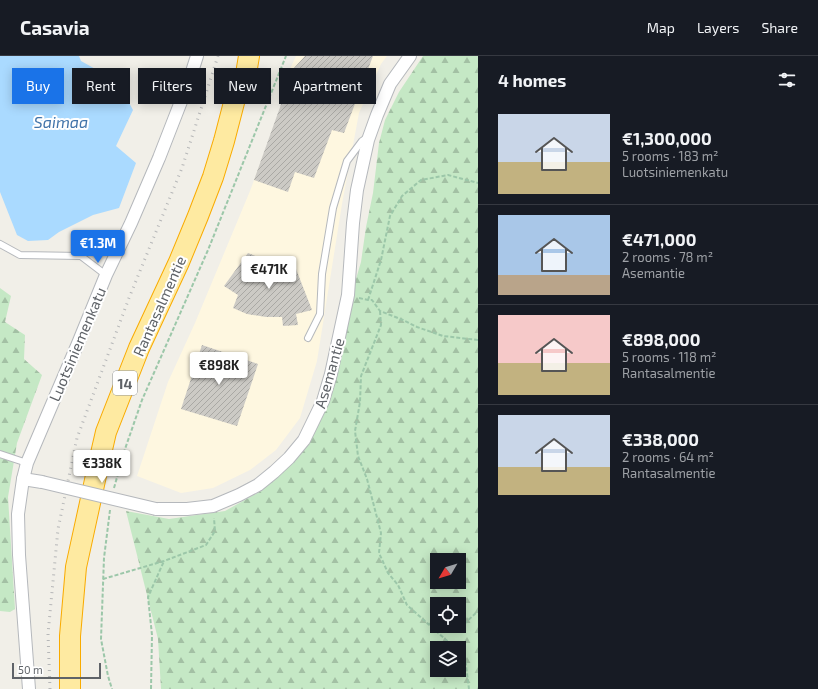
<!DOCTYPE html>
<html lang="en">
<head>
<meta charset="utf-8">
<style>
	:root { --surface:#171b24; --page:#242831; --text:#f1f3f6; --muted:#9ea1a6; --line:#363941; --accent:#1a73e8 }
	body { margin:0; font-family:"Exo 2",sans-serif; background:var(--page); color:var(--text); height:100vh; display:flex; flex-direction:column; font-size:15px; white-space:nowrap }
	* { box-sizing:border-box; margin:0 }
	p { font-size:13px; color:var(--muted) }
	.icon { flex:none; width:22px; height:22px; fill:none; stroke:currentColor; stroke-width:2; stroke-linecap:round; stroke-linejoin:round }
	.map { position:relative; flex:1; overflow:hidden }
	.drawer { display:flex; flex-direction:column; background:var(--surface); width:340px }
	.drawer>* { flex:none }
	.hud { position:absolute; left:12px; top:12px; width:380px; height:36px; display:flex; gap:8px }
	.needle { width:26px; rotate:232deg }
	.controls { position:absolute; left:430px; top:497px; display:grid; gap:8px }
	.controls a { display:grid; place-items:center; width:36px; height:36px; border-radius:0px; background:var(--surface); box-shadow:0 2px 10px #0003; font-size:20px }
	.scale { position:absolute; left:12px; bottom:10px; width:89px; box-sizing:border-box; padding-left:4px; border:2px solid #5f6368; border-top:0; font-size:11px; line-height:14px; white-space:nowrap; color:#5f6368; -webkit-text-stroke:3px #fff; paint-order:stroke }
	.price { position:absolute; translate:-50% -34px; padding:0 9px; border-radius:4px; background:#fff; color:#222; font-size:13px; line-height:26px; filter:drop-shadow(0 1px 2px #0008) }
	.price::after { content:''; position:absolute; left:50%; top:24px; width:12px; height:9px; margin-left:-6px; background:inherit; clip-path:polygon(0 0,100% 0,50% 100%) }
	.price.selected { background:var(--accent); color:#fff }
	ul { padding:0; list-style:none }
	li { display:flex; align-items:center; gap:12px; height:100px; padding:0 20px }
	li+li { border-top:1px solid var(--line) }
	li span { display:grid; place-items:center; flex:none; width:112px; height:80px; border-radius:0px; color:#555 }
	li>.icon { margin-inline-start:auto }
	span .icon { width:48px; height:48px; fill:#fffc; stroke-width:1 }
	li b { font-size:17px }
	h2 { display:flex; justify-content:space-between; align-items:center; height:48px; padding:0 20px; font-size:17px }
	.pill { padding:0 14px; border-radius:0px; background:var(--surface); box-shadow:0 2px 10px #0003; font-size:14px; line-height:36px }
	.pill.selected { background:var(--accent); color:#fff }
	header { display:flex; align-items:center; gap:24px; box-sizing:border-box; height:56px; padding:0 20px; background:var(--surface); border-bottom:1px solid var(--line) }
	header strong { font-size:19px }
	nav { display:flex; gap:22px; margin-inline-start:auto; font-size:14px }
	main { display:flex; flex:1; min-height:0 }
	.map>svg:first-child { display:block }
	.commercial { fill:#fef7e0 }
	.forest { fill:url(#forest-firs); fill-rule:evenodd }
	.water { fill:#aadaff }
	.building { fill:url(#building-hatch) }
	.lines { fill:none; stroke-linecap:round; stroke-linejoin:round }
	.service-casing { stroke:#b5b8bc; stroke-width:8 }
	.minor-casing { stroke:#b5b8bc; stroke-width:14 }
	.trunk-casing { stroke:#f9ab00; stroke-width:22 }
	.path { stroke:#9cc7a9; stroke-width:2; stroke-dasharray:4 2; stroke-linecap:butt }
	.service { stroke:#fff; stroke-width:6 }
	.minor { stroke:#fff; stroke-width:12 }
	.trunk { stroke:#feeaa1; stroke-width:20 }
	.rail { stroke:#b6b7b8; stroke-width:3; stroke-dasharray:1 5; stroke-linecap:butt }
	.minor-bridge-casing { stroke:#b5b8bc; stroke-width:14; stroke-linecap:butt }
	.minor-bridge { stroke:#fff; stroke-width:12 }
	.labels { text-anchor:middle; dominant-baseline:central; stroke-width:4; stroke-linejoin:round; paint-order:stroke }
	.shield { fill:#fff; stroke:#8f9295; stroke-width:1 }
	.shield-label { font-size:14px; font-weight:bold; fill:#5f6368 }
	.street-label { font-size:15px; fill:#5f6368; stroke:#fff }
	.water-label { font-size:16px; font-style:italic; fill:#4174aa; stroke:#fff }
</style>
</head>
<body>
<header>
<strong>Casavia</strong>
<nav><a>Map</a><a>Layers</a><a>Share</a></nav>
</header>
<main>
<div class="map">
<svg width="478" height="633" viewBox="0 0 478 633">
	<defs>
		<pattern id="forest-firs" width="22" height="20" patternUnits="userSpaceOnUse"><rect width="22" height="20" fill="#c5e8c5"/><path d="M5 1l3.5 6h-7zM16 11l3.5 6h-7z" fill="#a3c0a4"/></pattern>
		<pattern id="building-hatch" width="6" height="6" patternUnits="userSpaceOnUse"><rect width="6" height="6" fill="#cccac5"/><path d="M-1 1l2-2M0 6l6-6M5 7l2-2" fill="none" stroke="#a9a8a4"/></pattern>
	</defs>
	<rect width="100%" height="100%" fill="#f1efe8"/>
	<!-- commercial -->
	<path class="commercial" d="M296 0H387L381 8 359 57 342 148 317 305 300 362 276 394 250 414 213 432 181 437 137 420 168 326 195 267 250 135 291 26 285 24Z"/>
	<!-- forest -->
	<g class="forest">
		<path d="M423 0H478V633H161L158 583 126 455 169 463 225 455 261 435 289 409 307 388 361 206 366 171 373 137 379 87 385 64 399 36ZM437 504H459V526H437ZM437 548H459V570H437ZM437 592H459V614H437Z"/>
		<path d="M0 232 11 240 5 266 25 279 24 303 42 319 17 387 8 441 15 553 10 556 0 555Z"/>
	</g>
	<!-- water -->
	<path class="water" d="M0 0H79L81 5 117 25 133 54 116 90 136 107 119 152 93 159 59 176 48 184 28 185 17 179 0 136Z"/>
	<!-- building -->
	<g class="building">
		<path d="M305 0H373L344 77 332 74 314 122 295 116 288 136 254 124 294 12Z"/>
		<path d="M248 197 263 203 265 211 294 208 312 254 296 258 298 269 283 270 282 261H266L247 258 233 252 238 239 224 230Z"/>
		<path d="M202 289 258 308 237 370 181 353Z"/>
	</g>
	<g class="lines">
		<defs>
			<g id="service">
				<path d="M0 188 20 199 81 200 106 219"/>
				<path d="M308 282 320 258 322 218 333 152 347 105 362 85 365 83H367"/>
				<path d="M0 398 27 407"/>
			</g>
			<g id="minor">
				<path d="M23 423 42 426"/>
				<path d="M156 453H187L213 450 239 439 258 429 274 416 289 402 304 384 323 345 331 318 348 239 353 167 357 134 368 84 377 59 390 28 410 0"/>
				<path d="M29 633 19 499 18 458 23 423 27 407 79 285 106 219 131 167 159 102 189 25 197 0"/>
			</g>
			<path id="trunk" d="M70 633V580L76 511 97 415 106 376 139 292 179 206 198 160 213 121 224 85 237 35 246 18 249 0"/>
		</defs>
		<!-- service casing -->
		<use href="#service" class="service-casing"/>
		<!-- minor casing -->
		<use href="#minor" class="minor-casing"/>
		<!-- trunk casing -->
		<use href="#trunk" class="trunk-casing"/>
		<!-- path -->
		<g class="path">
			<path d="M359 242 368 244H372L380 255 403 264 417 271 443 280 478 284"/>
			<path d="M368 244 381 204 390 160 402 140 421 124 448 119 478 127"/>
			<path d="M380 255 381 269 361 320 360 346 355 375 358 400 367 423 381 477 379 497 388 517 398 529 407 549 455 592"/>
			<path d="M114 432 125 393 142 344 208 194 286 0"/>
			<path d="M110 454 104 502 101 583 108 620 112 633"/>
			<path d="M103 523 164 505 206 489 215 475 214 462"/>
			<path d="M428 568 437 567"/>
			<path d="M459 570H462L478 555"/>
			<path d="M459 596 465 602 469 633"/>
			<path d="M151 633 152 579 148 541 164 505"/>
		</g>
		<!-- service -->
		<use href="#service" class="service"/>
		<!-- minor -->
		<use href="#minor" class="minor"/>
		<!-- trunk -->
		<use href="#trunk" class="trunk"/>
		<!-- rail -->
		<path class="rail" d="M50 633 48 578 58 473 77 382 129 242 182 112 218 0"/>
		<defs>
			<path id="minor-bridge" d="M42 426 156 453"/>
		</defs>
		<!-- minor-bridge casing -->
		<use href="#minor-bridge" class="minor-bridge-casing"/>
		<!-- minor-bridge -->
		<use href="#minor-bridge" class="minor-bridge"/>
	</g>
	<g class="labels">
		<!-- shield labels -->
		<rect class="shield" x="113" y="315" width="24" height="24" rx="3"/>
		<g class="shield-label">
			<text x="125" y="327">14</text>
		</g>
		<!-- street labels -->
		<g class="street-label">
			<text transform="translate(159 250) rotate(-66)">Rantasalmentie</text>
			<text transform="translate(77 288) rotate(-67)">Luotsiniemenkatu</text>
			<text transform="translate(329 317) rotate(-74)">Asemantie</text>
		</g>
		<!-- water labels -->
		<g class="water-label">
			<text x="61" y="65">Saimaa</text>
		</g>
	</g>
</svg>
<div class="controls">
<a><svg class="needle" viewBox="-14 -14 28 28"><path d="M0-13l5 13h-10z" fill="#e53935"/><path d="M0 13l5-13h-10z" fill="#9ea1a6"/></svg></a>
<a><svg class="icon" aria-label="locate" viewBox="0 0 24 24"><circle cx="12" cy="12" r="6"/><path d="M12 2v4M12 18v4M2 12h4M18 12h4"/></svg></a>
<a><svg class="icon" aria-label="layers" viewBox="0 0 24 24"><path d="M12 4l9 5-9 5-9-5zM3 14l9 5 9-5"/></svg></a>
</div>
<div class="scale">50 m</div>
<b class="price selected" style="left:98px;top:208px">€1.3M</b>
<b class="price" style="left:269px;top:234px">€471K</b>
<b class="price" style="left:219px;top:330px">€898K</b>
<b class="price" style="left:102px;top:428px">€338K</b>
<div class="hud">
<a class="pill selected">Buy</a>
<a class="pill">Rent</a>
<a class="pill">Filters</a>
<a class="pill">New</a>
<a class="pill">Apartment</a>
</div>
</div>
<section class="drawer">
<h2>4 homes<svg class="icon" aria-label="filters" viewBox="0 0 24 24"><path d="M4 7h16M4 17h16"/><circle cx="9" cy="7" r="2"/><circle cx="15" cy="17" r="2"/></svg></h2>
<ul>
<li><span style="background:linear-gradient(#c9d6e8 60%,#c2b280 0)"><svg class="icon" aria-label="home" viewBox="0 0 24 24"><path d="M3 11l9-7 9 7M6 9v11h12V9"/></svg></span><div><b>€1,300,000</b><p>5 rooms · 183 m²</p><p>Luotsiniemenkatu</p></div></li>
<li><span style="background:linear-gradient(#a9c7e8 75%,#b9a48a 0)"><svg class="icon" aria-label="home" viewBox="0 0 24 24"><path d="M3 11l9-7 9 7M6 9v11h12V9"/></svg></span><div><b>€471,000</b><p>2 rooms · 78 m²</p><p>Asemantie</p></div></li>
<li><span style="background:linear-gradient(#f6c9c9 60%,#c2b280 0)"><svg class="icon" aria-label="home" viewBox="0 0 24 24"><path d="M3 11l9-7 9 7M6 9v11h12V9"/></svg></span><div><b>€898,000</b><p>5 rooms · 118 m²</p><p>Rantasalmentie</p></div></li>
<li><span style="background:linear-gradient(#c9d6e8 65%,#c2b280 0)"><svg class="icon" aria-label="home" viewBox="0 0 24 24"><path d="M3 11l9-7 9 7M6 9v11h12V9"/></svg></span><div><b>€338,000</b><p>2 rooms · 64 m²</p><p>Rantasalmentie</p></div></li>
</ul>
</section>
</main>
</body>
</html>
